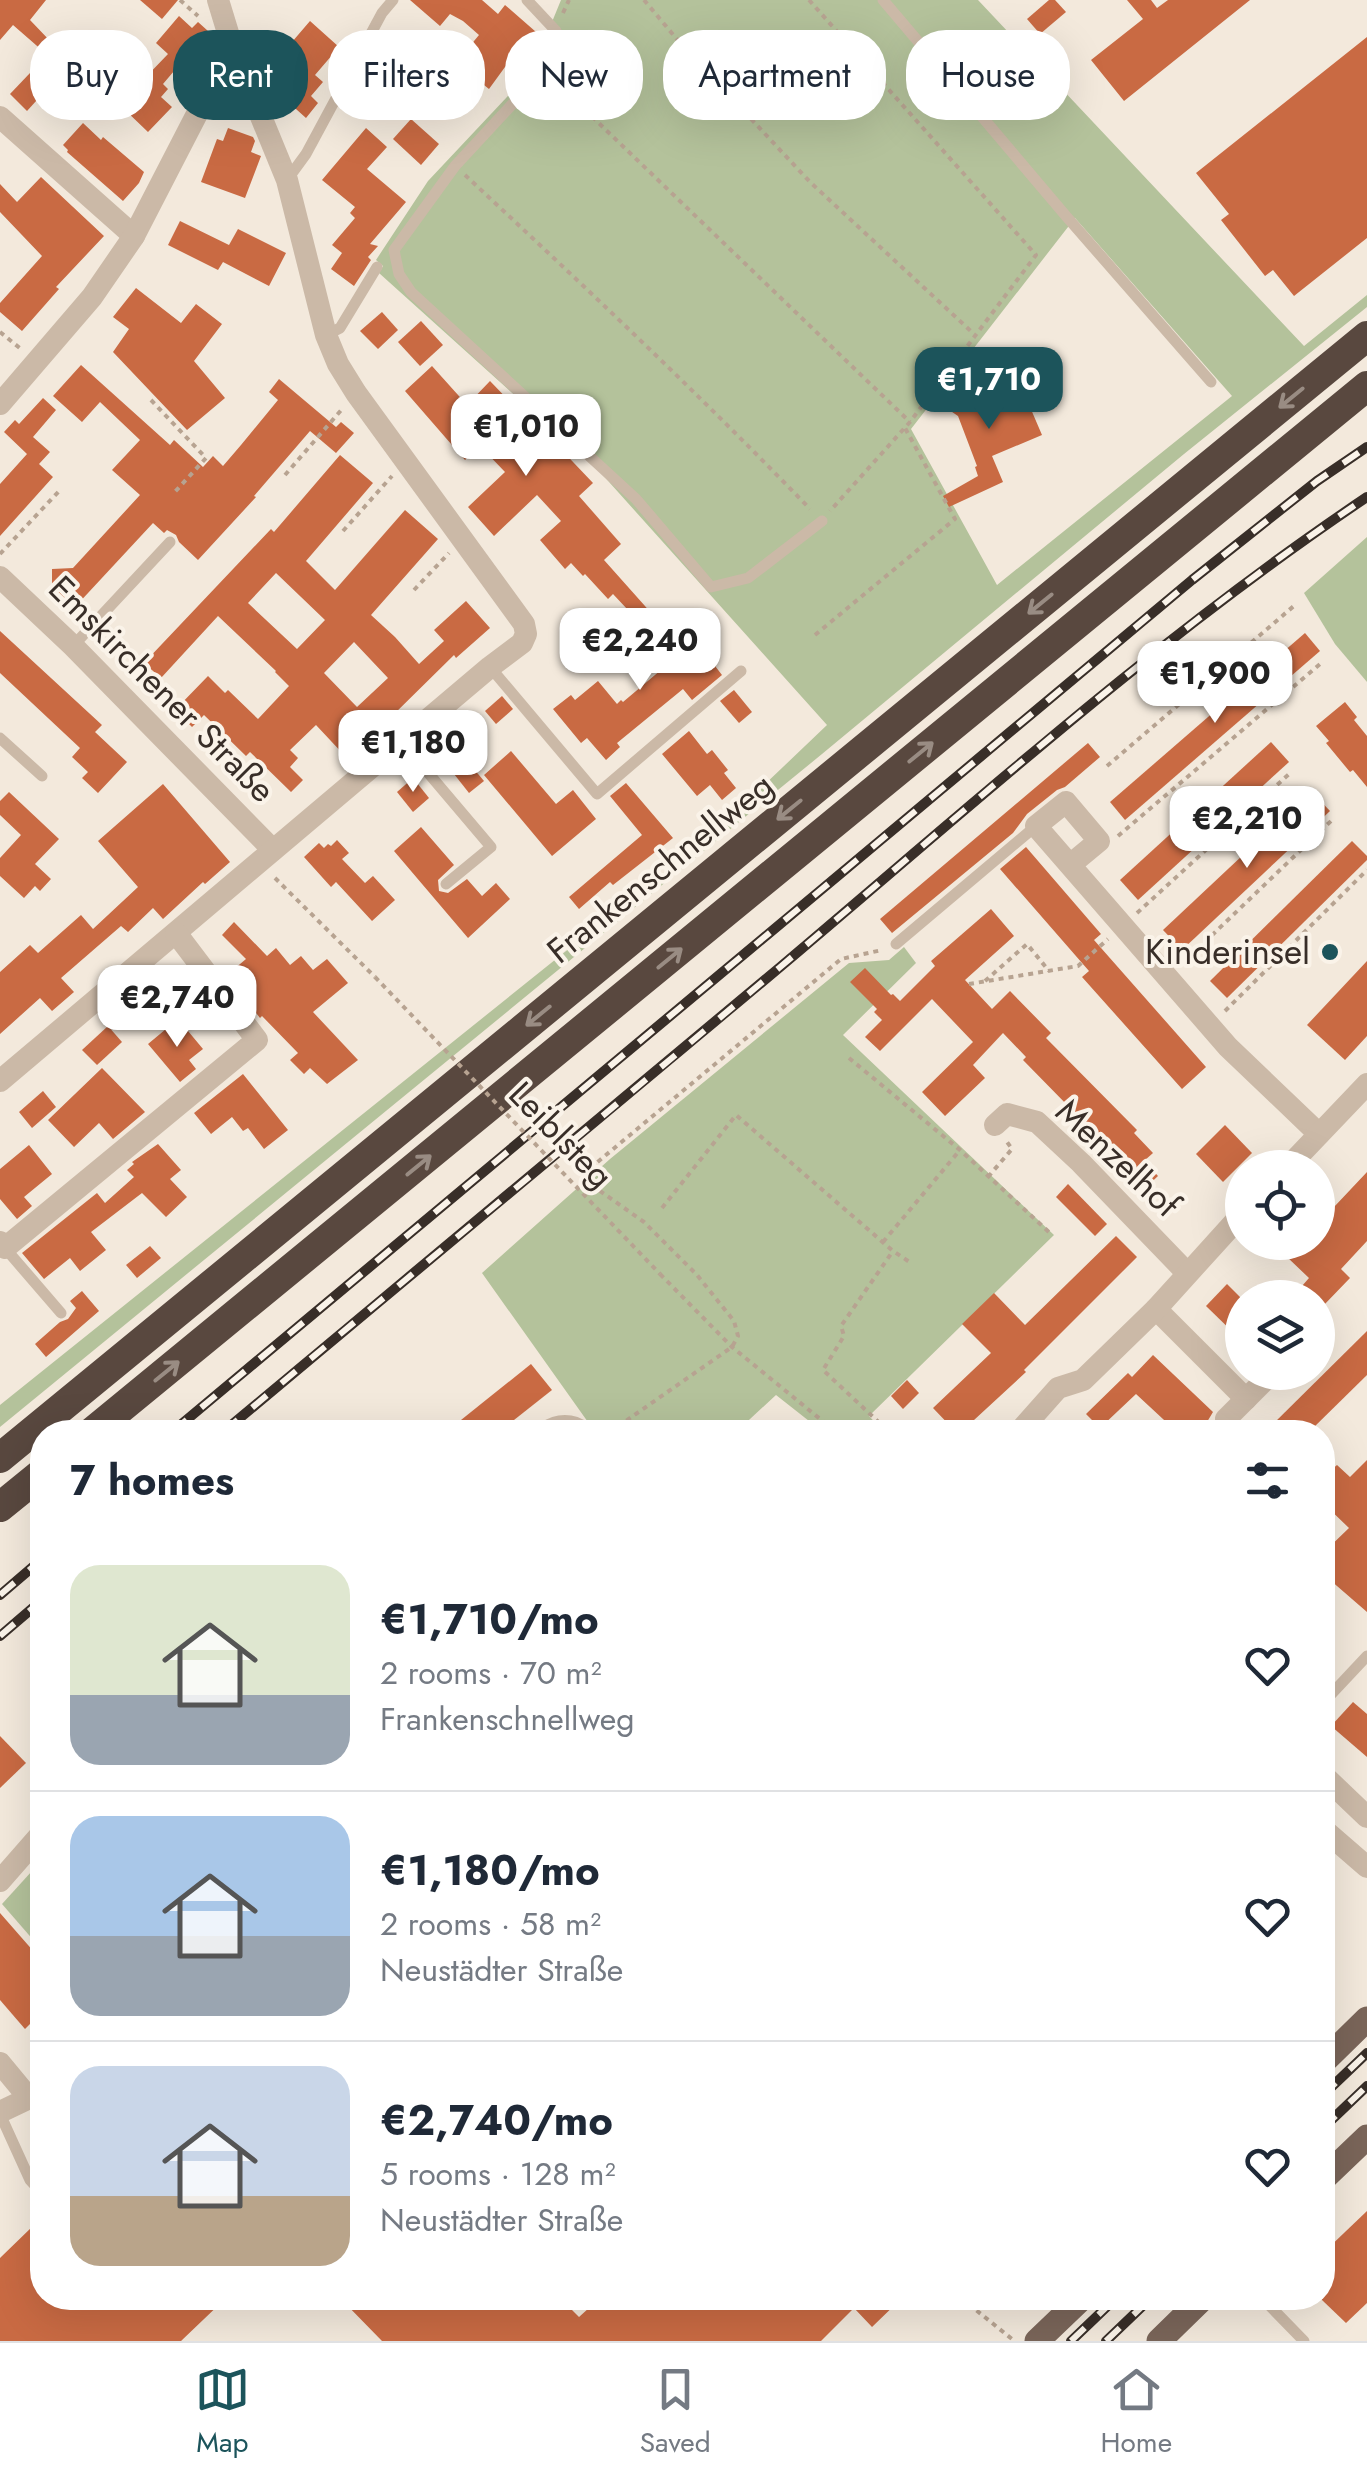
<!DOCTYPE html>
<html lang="en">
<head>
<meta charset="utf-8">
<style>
	:root { --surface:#fff; --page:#f2f2f3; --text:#1f2937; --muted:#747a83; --line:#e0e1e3; --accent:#1c545b }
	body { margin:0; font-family:Jost,sans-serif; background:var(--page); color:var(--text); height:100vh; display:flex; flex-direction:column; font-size:38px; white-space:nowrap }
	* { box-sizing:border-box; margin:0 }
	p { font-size:32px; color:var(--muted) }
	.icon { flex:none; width:55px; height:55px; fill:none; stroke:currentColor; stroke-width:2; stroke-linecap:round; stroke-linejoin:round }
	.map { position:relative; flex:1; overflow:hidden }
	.sheet { position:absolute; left:30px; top:1420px; width:1305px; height:890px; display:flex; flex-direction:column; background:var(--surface); border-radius:40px; box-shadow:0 10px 40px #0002 }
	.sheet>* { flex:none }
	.guide { position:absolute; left:30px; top:30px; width:1308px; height:90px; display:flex; gap:20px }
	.tools { position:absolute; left:1225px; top:1150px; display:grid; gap:20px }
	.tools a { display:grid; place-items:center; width:110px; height:110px; border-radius:50%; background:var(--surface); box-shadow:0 10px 40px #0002; font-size:50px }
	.price { position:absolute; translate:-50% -85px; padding:0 22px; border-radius:20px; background:#fff; color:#222; font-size:32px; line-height:65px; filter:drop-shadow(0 2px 5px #0008) }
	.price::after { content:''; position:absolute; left:50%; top:60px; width:30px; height:22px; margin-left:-15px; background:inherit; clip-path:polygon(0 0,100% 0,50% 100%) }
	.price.current { background:var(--accent); color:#fff }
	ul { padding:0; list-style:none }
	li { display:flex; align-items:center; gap:30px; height:250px; padding:0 40px }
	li+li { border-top:2px solid var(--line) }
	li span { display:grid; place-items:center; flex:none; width:280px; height:200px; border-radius:30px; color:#555 }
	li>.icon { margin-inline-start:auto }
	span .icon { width:120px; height:120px; fill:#fffc; stroke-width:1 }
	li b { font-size:42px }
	h2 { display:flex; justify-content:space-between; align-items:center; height:120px; padding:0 40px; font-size:42px }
	.tag { padding:0 35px; border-radius:40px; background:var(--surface); box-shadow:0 10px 40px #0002; font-size:35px; line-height:90px }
	.tag.current { background:var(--accent); color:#fff }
	.menu { display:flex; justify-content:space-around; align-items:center; height:140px; border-top:2px solid var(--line); background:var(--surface); font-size:28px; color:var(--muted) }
	.menu a { display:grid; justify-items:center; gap:5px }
	.menu .current { color:var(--accent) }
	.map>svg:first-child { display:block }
	.green { fill:#b4c29b; fill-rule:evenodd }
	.building { fill:#c96a43; fill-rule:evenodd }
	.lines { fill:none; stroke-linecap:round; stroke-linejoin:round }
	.path { stroke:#b7a391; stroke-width:4; stroke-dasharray:5 5; stroke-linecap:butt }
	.lane { stroke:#cbb9a7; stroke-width:11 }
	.street { stroke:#cbb9a7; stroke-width:22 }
	.primary { stroke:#7a6559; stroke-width:25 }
	.highway { stroke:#59483f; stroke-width:30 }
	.rail-casing { stroke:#382e28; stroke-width:10 }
	.rail { stroke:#faf3e9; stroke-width:6; stroke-dasharray:19; stroke-linecap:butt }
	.path-bridge { stroke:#b7a391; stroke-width:4; stroke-dasharray:5 5; stroke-linecap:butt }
	.oneway { stroke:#998c83 }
	.poi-dot { fill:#1c545b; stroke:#faf3e9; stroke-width:4 }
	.labels { text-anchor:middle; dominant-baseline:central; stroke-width:8; stroke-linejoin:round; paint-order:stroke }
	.street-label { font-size:35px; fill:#382e28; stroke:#faf3e9 }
	.poi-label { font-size:35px; fill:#382e28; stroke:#faf3e9; text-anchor:end }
</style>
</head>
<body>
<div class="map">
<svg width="1367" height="2341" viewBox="0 0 1367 2341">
	<rect width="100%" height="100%" fill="#f3e9dc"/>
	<!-- green -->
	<g class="green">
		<path d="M561 0H978L1304 346 1367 295V307L1184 454 822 754 0 1427V1405L717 830 827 725 601 473 379 273 383 266 376 260 428 181 538 64 545 39ZM1075 218 1232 396 997 585 911 429Z"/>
		<path d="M1367 537V682L1335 644 1304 593Z"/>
		<path d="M904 947 916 963 843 1035 1054 1235 869 1416 884 1432H823L776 1395 736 1432H595L482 1273 610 1159 849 963 889 960Z"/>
		<path d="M42 1860V1950L2 1904Z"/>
	</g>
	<!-- building -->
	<g class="building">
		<path d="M0 0H46L30 20 52 43 44 52 13 25 0 40Z"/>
		<path d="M140 0H178L162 19Z"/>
		<path d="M410 0H482L498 14 505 5 536 32 505 67 489 89 474 77 458 96 440 82 479 35 463 21 450 14 440 26Z"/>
		<path d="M1049 0H1055L1066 12 1040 34 1027 19Z"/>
		<path d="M1127 0H1151L1157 8 1168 0H1250L1124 101 1091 60 1143 19Z"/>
		<path d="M179 16 192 28 198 22 208 31 163 84 168 89 161 97 172 107 148 132 124 109 147 84 143 80 168 54 156 43Z"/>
		<path d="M310 21 339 47 315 75 323 82 311 96 318 103 306 118 277 92 290 77 281 70 293 56 286 49Z"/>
		<path d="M80 30 102 49 82 72 60 52Z"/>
		<path d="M1367 37V238L1294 296 1273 270 1265 276 1221 220 1229 214 1196 173Z"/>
		<path d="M406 49 434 72 402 109 371 84 389 62 393 66Z"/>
		<path d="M30 73 47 89 27 111 10 94Z"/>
		<path d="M411 119 439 144 421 165 393 139Z"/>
		<path d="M83 123 101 140 103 137 144 172 139 183 123 201 67 152 68 150 63 145Z"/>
		<path d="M228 128 253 137 255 141 251 152 261 156 245 198 201 182 217 139 223 141Z"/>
		<path d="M366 128 387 147 367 169 406 202 370 244 378 246 368 257 371 260 354 286 331 269 342 253 332 245 355 218 350 213 355 207 322 180Z"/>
		<path d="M41 177 104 236 56 287 59 289 22 331 0 312V303L42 256 0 212V184L17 202Z"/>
		<path d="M180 221 229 245 238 229 286 253 269 286 223 262 218 270 168 245Z"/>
		<path d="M136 288 181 323 196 304 222 324 194 361 225 398 187 430 113 352 129 329 113 317Z"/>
		<path d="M382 312 398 330 378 349 360 331Z"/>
		<path d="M421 321 443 345 420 366 398 342Z"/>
		<path d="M81 365 170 445 174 440 203 467 213 456 223 466 241 445 278 400 269 392 279 379 336 427 341 422 354 433 336 453 310 431 254 496 256 497 198 560 179 542 176 535 167 530 164 533 153 523 75 607 52 586V569L73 568 140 495 112 470 140 440 100 402 82 422 53 396Z"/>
		<path d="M432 366 467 405 490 381 551 444 554 442 593 483 579 496 621 544 604 560 653 615 642 625 613 594 608 599 585 574 583 576 571 563 565 569 540 540 561 521 537 495 494 536 468 507 505 472 480 446 465 460 405 391Z"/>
		<path d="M978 382 985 401 1021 386 1042 435 992 456 1003 482 949 507 943 496 978 476 975 467 977 466 958 416 933 399Z"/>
		<path d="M43 398 56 410 33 437 50 452 39 464 53 477 0 536V484L27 454 4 432 15 420 19 424Z"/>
		<path d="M340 455 373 483 306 561 335 590 405 510 438 539 371 615 395 637 419 664 444 641 434 630 466 601 490 628 456 658 454 655 386 722 384 720 345 756 316 725 290 750 298 758 290 767 303 780 291 792 250 752 246 756 204 715 192 727 175 710 208 676 225 693 228 690 258 719 289 686 275 672 276 671 218 616 161 678 144 663 271 529 274 532ZM276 573 325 620 297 649 248 603ZM354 642 388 678 357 707 324 673Z"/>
		<path d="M677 617 722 675 692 700 683 689 617 743 620 747 606 760 587 738 581 743 553 709 571 695 575 700 598 681 617 704 621 700 623 702 668 664 649 641Z"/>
		<path d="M0 631 102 725 95 732 127 762 98 793 82 778 88 772 72 757 80 748 0 673Z"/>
		<path d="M1305 633 1320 651 1125 820 1110 802Z"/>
		<path d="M734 690 752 712 739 723 720 701Z"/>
		<path d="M502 696 513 709 496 724 485 711Z"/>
		<path d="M1345 702 1357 717 1354 720 1367 736V787L1353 770 1350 772 1345 766 1326 743 1329 741 1316 726Z"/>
		<path d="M689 731 707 754 712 750 728 770 724 773 736 788 722 800 710 785 697 796 662 754Z"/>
		<path d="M1271 742 1289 762 1138 900 1120 880Z"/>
		<path d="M1088 743 1100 757 1065 787 1057 790 1027 814 1013 833 892 933 880 919Z"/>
		<path d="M511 751 556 804 573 790 596 819 552 856 484 775Z"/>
		<path d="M468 762 484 781 469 793 454 774Z"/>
		<path d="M413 778 429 798 413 812 397 792Z"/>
		<path d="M626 783 673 838 613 885 610 882 579 909 569 897 642 835 610 796Z"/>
		<path d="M163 784 230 862 205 884 203 882 163 919 153 908 128 932 121 926 61 978 74 992 52 1011 40 998 0 1034V972L30 945 38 953 81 915 93 929 138 887 98 841Z"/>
		<path d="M1311 791 1330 811 1182 950 1163 930Z"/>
		<path d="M9 792 59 839 35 864 51 879 40 891 35 886 24 898 0 876V858L21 835 0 815V801Z"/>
		<path d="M421 827 454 865 438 880 439 891 448 893 467 879 482 896 496 883 510 899 468 938 394 851Z"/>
		<path d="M337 840 349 853 342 859 365 883 373 876 395 900 372 921 336 882 331 887 304 857 319 843 324 848 328 844 331 846Z"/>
		<path d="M1352 841 1367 856V860L1227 998 1210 981Z"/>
		<path d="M1026 847 1101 934 1094 940 1206 1067 1182 1089 1082 977 1089 971 1000 869Z"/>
		<path d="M991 909 1014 936 965 980 992 1009 1010 991 1051 1033 1046 1038 1137 1130 1134 1133 1153 1153 1144 1161 1158 1176 1140 1193 1115 1166 1121 1160 1023 1060 1026 1057 1003 1033 973 1065 985 1078 945 1116 922 1092 973 1042 932 999 880 1051 865 1037 882 1020 874 1012 877 1009 850 982 865 968 891 995 893 994 900 1001 935 966 931 961Z"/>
		<path d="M234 922 267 956 276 948 290 965 301 956 313 970 327 959 348 983 313 1012 358 1060 327 1084 310 1068 304 1074 290 1060 298 1053 262 1016 260 1018 227 975 246 959 222 935Z"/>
		<path d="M1367 961V1036L1345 1060 1307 1025Z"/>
		<path d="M178 1019 203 1049 189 1060 196 1069 180 1082 148 1044Z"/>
		<path d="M108 1026 122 1042 97 1065 82 1050Z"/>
		<path d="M102 1068 145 1112 113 1139 99 1123 74 1147 48 1120Z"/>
		<path d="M243 1074 288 1130 264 1149 248 1128 243 1131 232 1117 211 1134 194 1113Z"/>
		<path d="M43 1091 56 1107 32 1128 19 1112Z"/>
		<path d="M1225 1125 1252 1153 1223 1182 1196 1154Z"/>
		<path d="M158 1144 181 1170 170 1179 187 1197 166 1217 142 1193 91 1232 106 1250 80 1271 70 1258 44 1279 22 1253 97 1193 105 1203 134 1177 127 1170 134 1164 132 1162Z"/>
		<path d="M29 1145 52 1174 24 1197 32 1206 17 1219 0 1199V1169Z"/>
		<path d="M1367 1172V1241L1341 1269 1350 1278 1323 1306 1318 1298H1314L1302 1286 1309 1278 1287 1257 1300 1242H1318V1224Z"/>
		<path d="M1068 1184 1107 1224 1095 1236 1056 1197Z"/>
		<path d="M1116 1236 1137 1257 1024 1370 1026 1372 961 1432H956L933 1408 991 1353 962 1324 994 1293 1025 1325Z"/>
		<path d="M150 1246 161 1258 137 1278 126 1265Z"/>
		<path d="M1227 1284 1242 1299V1341L1206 1306Z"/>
		<path d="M82 1291 99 1311 46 1357 35 1344 60 1322 68 1319 76 1308 70 1301Z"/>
		<path d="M1367 1331V1375L1309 1432H1265Z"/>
		<path d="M1153 1355 1213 1412 1207 1422 1218 1432H1177L1136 1394 1100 1428 1086 1414 1128 1373 1132 1377Z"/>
		<path d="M531 1364 552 1390 499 1432H446Z"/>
		<path d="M907 1380 919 1393 903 1409 891 1396Z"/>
		<path d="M1367 1460V1612L1322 1573V1554L1349 1528 1322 1502V1478L1337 1465 1350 1477Z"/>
		<path d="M1353 1702 1367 1714V1757L1331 1726Z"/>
		<path d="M0 1736 26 1763 0 1788Z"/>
		<path d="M0 1913 42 1961V2012L25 2029 0 2000Z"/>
		<path d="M1367 2211V2303L1346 2323 1322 2300V2254Z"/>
		<path d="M34 2225 42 2234V2298H226L181 2341H0V2258Z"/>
		<path d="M340 2298H560L579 2317 600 2298H902L872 2327 854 2308 821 2341H382Z"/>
	</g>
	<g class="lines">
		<!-- path -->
		<g class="path">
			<path d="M180 0 198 16"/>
			<path d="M644 0 681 44 810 182 974 334"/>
			<path d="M809 0 1036 255 910 422 830 511"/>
			<path d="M563 13 569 0"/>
			<path d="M556 82 910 422"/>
			<path d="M465 175C582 284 699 394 810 509"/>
			<path d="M0 332 21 349"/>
			<path d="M151 400 206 458 173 494"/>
			<path d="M285 475 343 408"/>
			<path d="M343 531 392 476"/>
			<path d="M0 554 61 489"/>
			<path d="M414 590 449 553"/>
			<path d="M815 635 955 519 905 428"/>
			<path d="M1107 766 1295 605"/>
			<path d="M1118 836 1320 664"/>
			<path d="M275 878 375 977"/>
			<path d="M1137 913 1289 774"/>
			<path d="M1183 963 1331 821"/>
			<path d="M985 981 1027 944 1049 971"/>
			<path d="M969 984 1078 966 1108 939"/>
			<path d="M1225 1011 1367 870"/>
			<path d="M849 1058 960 1150 1051 1234"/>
			<path d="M988 1177 1012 1149 1007 1142"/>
			<path d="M662 1208 736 1115 893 1251 911 1263"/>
			<path d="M883 1242 960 1150"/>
			<path d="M660 1274 732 1347 836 1432"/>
			<path d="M887 1430 823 1370 844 1336 841 1326 893 1251"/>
			<path d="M610 1432 732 1347 738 1336 734 1321 697 1275 644 1222 593 1186 590 1176 594 1165 841 959 882 950"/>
			<path d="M961 2298 1012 2339"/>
		</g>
		<!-- lane -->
		<g class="lane">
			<path d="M527 0 556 31 544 70 455 166 394 250 399 274 411 292 636 499 711 587 748 578 822 521"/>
			<path d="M883 0 1066 216 1211 382"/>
			<path d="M287 180 306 154 382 13 393 0"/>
			<path d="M326 335 340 328 377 267"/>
			<path d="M73 646 170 542"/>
			<path d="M490 667 597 794 741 671"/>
			<path d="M0 738 42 776"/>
			<path d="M402 742 491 847 446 884"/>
			<path d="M896 944 1036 826"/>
			<path d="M5 1248 61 1313"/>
			<path d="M1322 1704 1367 1656"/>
			<path d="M0 2114 30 2180 42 2193"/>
			<path d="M1240 2298 1268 2304 1267 2298"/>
			<path d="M1268 2304 1304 2341"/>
		</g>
		<!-- street -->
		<g class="street">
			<path d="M0 117 134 236"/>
			<path d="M0 404 92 297 134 236 232 46"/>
			<path d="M0 577 73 646 273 850"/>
			<path d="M1070 865 1099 841 1066 802 1036 826 1228 1047 1319 1134"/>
			<path d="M0 1081 490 667 522 643 526 634 524 624 356 393 338 364 326 335 287 180 232 46 218 0"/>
			<path d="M995 1125 1007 1114 1037 1122 1081 1163 1187 1273"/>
			<path d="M1287 1168 1367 1084"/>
			<path d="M0 1242 5 1248 257 1040 176 933"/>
			<path d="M1156 1309 1246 1399"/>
			<path d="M1226 1419 1273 1372"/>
			<path d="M547 1432C558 1424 572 1424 582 1432"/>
			<path d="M1019 1432 1058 1388 1083 1380 1156 1309 1242 1214"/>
			<path d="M1322 1774 1367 1817"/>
			<path d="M1322 1828 1367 1867"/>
			<path d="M0 1881 42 1833"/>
			<path d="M0 2063 29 2098"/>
			<path d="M0 2112 42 2092"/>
		</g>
		<!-- primary -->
		<g class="primary">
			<path d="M1322 2063 1367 2019"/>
			<path d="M1322 2180 1367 2137"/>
			<path d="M1037 2341 1082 2298"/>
			<path d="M1159 2341 1203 2298"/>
		</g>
		<!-- highway -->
		<g class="highway">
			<path d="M92 1432 1367 386"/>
			<path d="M0 1458 1367 336"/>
			<path d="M0 1507 42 1473"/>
		</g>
		<defs>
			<g id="rail">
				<path d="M172 1432 1192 580 1317 481 1367 447"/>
				<path d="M223 1432C408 1277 594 1124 779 968 971 806 1158 637 1367 497"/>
				<path d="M0 1595 42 1559"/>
				<path d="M0 1636 42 1600"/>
				<path d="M1322 2096 1367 2053"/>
				<path d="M1322 2129 1367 2086"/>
				<path d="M1071 2341 1116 2298"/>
				<path d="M1106 2341 1151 2298"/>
			</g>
		</defs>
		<!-- rail casing -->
		<use href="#rail" class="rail-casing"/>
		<!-- rail -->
		<use href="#rail" class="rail"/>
		<!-- path-bridge -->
		<path class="path-bridge" d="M375 977 660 1274"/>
	</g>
	<!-- one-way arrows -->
	<defs><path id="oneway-shaft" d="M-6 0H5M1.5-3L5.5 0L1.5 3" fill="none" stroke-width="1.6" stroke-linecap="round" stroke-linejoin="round" transform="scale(2.5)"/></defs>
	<g class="oneway">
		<use href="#oneway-shaft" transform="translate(1291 398) rotate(141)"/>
		<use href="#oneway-shaft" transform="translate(1040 604) rotate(141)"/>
		<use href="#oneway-shaft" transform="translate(921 752) rotate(-39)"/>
		<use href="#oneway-shaft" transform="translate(789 810) rotate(141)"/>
		<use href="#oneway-shaft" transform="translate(670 958) rotate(-39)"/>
		<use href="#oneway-shaft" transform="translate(538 1016) rotate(141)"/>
		<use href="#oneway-shaft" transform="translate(419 1165) rotate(-39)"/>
		<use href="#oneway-shaft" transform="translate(167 1371) rotate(-39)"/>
	</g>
	<!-- markers -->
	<circle class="poi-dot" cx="1330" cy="952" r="10"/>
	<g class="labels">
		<!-- street labels -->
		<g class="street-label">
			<text transform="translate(162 689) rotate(45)">Emskirchener Straße</text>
			<text transform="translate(660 868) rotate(-39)">Frankenschnellweg</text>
			<text transform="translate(561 1135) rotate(46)">Leiblsteg</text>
			<text transform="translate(1118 1158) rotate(43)">Menzelhof</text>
		</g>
		<!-- poi labels -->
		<g class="poi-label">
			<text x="1310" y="952">Kinderinsel</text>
		</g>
	</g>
</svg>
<div class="tools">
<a><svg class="icon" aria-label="locate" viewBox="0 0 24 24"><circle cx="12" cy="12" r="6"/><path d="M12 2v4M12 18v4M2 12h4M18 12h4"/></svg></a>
<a><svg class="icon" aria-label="layers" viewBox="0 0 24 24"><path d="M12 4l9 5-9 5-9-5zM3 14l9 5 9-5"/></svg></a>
</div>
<b class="price current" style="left:989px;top:432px">€1,710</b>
<b class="price" style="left:526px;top:479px">€1,010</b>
<b class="price" style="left:640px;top:693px">€2,240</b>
<b class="price" style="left:1215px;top:726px">€1,900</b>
<b class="price" style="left:413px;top:795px">€1,180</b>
<b class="price" style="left:1247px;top:871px">€2,210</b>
<b class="price" style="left:177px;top:1050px">€2,740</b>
<div class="guide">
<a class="tag">Buy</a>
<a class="tag current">Rent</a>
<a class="tag">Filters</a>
<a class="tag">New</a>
<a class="tag">Apartment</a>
<a class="tag">House</a>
</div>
<section class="sheet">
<h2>7 homes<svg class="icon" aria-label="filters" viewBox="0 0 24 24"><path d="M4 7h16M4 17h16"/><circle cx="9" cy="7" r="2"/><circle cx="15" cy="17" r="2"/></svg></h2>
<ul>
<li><span style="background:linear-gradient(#dfe7d0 65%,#9aa5b1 0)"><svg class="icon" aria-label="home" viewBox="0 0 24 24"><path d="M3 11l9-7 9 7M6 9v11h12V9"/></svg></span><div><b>€1,710/mo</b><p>2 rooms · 70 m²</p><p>Frankenschnellweg</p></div><svg class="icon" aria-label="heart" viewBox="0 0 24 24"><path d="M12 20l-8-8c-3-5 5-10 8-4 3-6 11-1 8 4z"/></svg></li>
<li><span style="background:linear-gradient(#a9c7e8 60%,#9aa5b1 0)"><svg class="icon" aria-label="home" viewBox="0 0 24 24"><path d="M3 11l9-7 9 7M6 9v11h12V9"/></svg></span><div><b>€1,180/mo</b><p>2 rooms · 58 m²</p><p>Neustädter Straße</p></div><svg class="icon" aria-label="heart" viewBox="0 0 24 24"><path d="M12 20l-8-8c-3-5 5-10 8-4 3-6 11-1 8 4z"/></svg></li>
<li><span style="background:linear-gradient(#c9d6e8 65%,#b9a48a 0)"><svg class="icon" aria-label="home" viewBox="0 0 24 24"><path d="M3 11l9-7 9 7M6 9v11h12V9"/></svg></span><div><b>€2,740/mo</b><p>5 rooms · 128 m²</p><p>Neustädter Straße</p></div><svg class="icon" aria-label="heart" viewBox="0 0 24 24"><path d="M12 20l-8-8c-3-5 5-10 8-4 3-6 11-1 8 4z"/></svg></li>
</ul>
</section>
</div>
<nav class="menu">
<a class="current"><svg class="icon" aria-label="map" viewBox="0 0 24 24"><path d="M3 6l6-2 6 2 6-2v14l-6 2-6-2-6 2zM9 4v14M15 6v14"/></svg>Map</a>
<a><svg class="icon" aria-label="saved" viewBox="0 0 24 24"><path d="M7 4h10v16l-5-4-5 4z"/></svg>Saved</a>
<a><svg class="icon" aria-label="home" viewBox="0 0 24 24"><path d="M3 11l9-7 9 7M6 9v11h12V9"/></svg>Home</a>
</nav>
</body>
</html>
